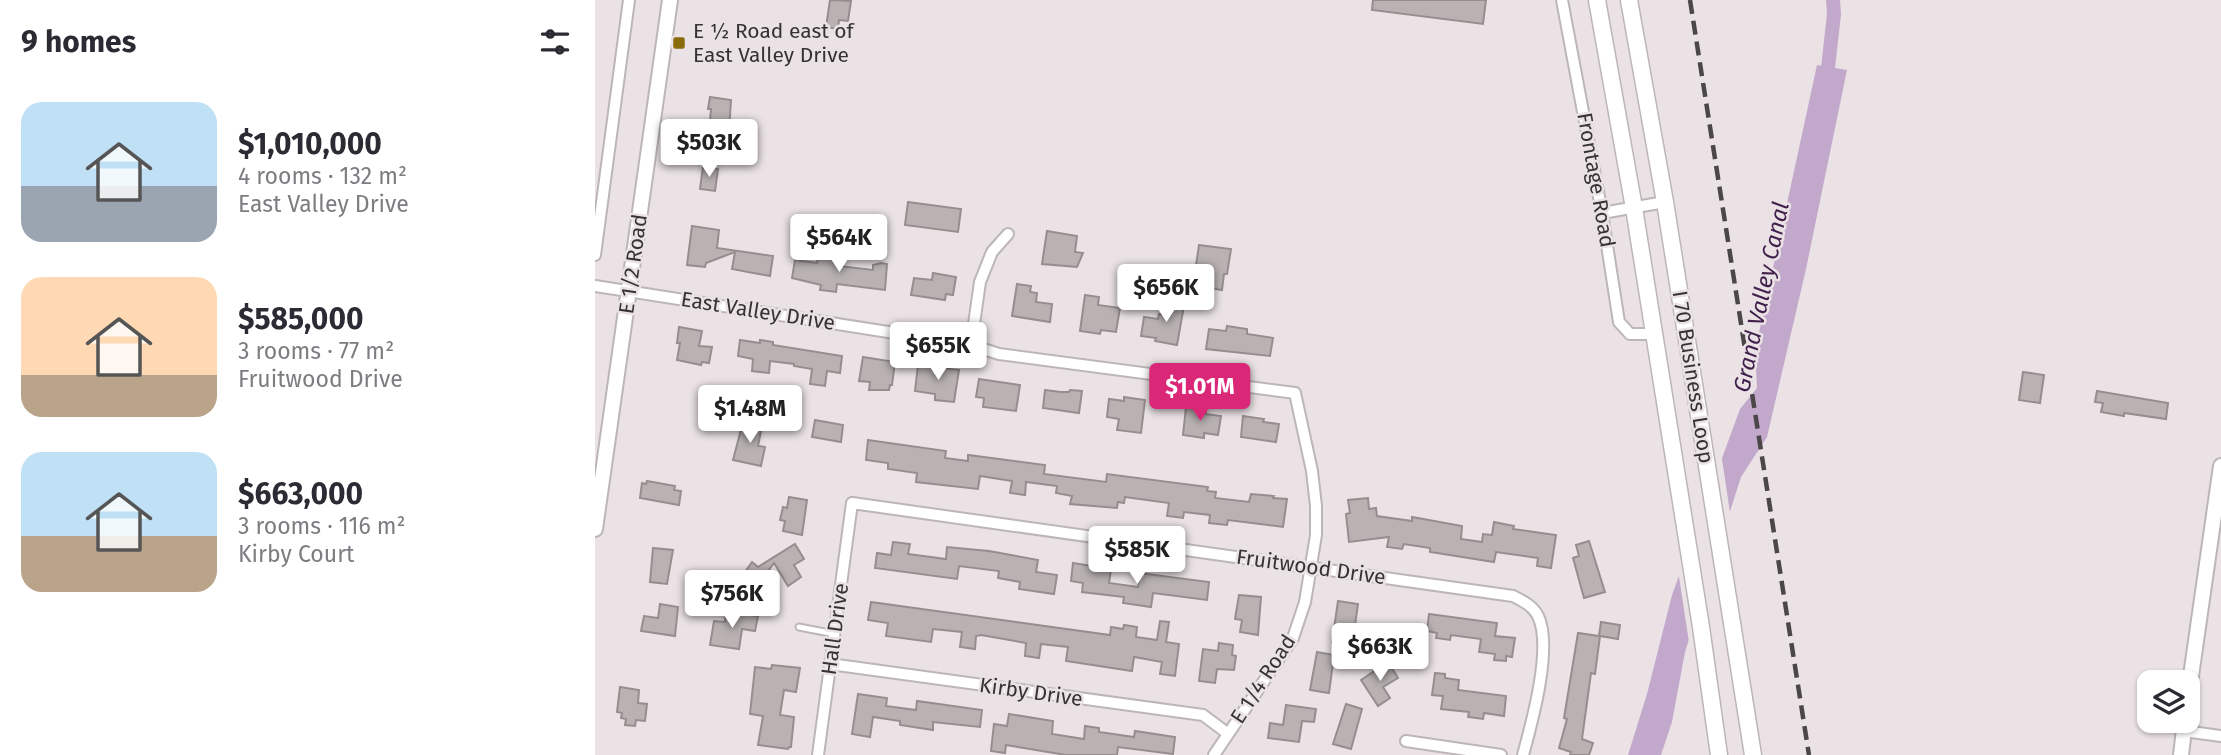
<!DOCTYPE html>
<html lang="en">
<head>
<meta charset="utf-8">
<style>
	:root { --surface:#fff; --page:#f7f7f7; --text:#2b2b33; --muted:#7c7c81; --accent:#db2777 }
	body { margin:0; font-family:"Fira Sans",sans-serif; background:var(--page); color:var(--text); height:100vh; display:flex; flex-direction:column; font-size:26px; white-space:nowrap }
	* { box-sizing:border-box; margin:0 }
	p { font-size:23px; color:var(--muted) }
	.icon { flex:none; width:38px; height:38px; fill:none; stroke:currentColor; stroke-width:2; stroke-linecap:round; stroke-linejoin:round }
	.map { position:relative; flex:1; overflow:hidden }
	.side { display:flex; flex-direction:column; background:var(--surface); width:595px }
	.side>* { flex:none }
	.tools { position:absolute; left:1542px; top:670px; display:grid; gap:14px }
	.tools a { display:grid; place-items:center; width:63px; height:63px; border-radius:14px; background:var(--surface); box-shadow:0 2px 5px #0004; font-size:35px }
	.price { position:absolute; translate:-50% -60px; padding:0 16px; border-radius:7px; background:#fff; color:#222; font-size:23px; line-height:46px; filter:drop-shadow(0 2px 4px #0008) }
	.price::after { content:''; position:absolute; left:50%; top:42px; width:21px; height:16px; margin-left:-10px; background:inherit; clip-path:polygon(0 0,100% 0,50% 100%) }
	.price.active { background:var(--accent); color:#fff }
	ul { padding:0; list-style:none }
	li { display:flex; align-items:center; gap:21px; height:175px; padding:0 21px }
	li span { display:grid; place-items:center; flex:none; width:196px; height:140px; border-radius:21px; color:#555 }
	li>.icon { margin-inline-start:auto }
	span .icon { width:84px; height:84px; fill:#fffc; stroke-width:1 }
	li b { font-size:30px }
	h2 { display:flex; justify-content:space-between; align-items:center; height:84px; padding:0 21px; font-size:30px }
	main { display:flex; flex:1; min-height:0 }
	.map>svg:first-child { display:block }
	.water { fill:#c2a9cc }
	.pier { fill:#eae2e5 }
	.lines { fill:none; stroke-linecap:round; stroke-linejoin:round }
	.canal { stroke:#c2a9cc; stroke-width:14 }
	.building { fill:#bab2b2; stroke:#968e8e; stroke-width:2 }
	.lane-casing { stroke:#bdb6b8; stroke-width:9 }
	.street-casing { stroke:#bdb6b8; stroke-width:14 }
	.secondary-casing { stroke:#bdb6b8; stroke-width:18 }
	.primary-casing { stroke:#bdb6b8; stroke-width:19 }
	.lane { stroke:#fff; stroke-width:5 }
	.street { stroke:#fff; stroke-width:10 }
	.secondary { stroke:#fff; stroke-width:14 }
	.primary { stroke:#fff; stroke-width:16 }
	.rail { stroke:#4b4748; stroke-width:4.5; stroke-dasharray:14 7; stroke-linecap:butt }
	.poi-dot { fill:#896d0d; stroke:#eae2e5; stroke-width:2.5 }
	.labels { text-anchor:middle; dominant-baseline:central; stroke-width:5; stroke-linejoin:round; paint-order:stroke }
	.poi-label { font-size:21px; fill:#363334; stroke:#eae2e5; text-anchor:start }
	.street-label { font-size:21px; fill:#363334; stroke:#eae2e5 }
	.water-label { font-size:23px; font-style:italic; fill:#401f4c; stroke:#eae2e5 }
</style>
</head>
<body>
<main>
<section class="side">
<h2>9 homes<svg class="icon" aria-label="filters" viewBox="0 0 24 24"><path d="M4 7h16M4 17h16"/><circle cx="9" cy="7" r="2"/><circle cx="15" cy="17" r="2"/></svg></h2>
<ul>
<li><span style="background:linear-gradient(#bfe0f5 60%,#9aa5b1 0)"><svg class="icon" aria-label="home" viewBox="0 0 24 24"><path d="M3 11l9-7 9 7M6 9v11h12V9"/></svg></span><div><b>$1,010,000</b><p>4 rooms · 132 m²</p><p>East Valley Drive</p></div></li>
<li><span style="background:linear-gradient(#ffd9b3 70%,#b9a48a 0)"><svg class="icon" aria-label="home" viewBox="0 0 24 24"><path d="M3 11l9-7 9 7M6 9v11h12V9"/></svg></span><div><b>$585,000</b><p>3 rooms · 77 m²</p><p>Fruitwood Drive</p></div></li>
<li><span style="background:linear-gradient(#bfe0f5 60%,#b9a48a 0)"><svg class="icon" aria-label="home" viewBox="0 0 24 24"><path d="M3 11l9-7 9 7M6 9v11h12V9"/></svg></span><div><b>$663,000</b><p>3 rooms · 116 m²</p><p>Kirby Court</p></div></li>
</ul>
</section>
<div class="map">
<svg width="1626" height="755" viewBox="0 0 1626 755">
	<rect width="100%" height="100%" fill="#eae2e5"/>
	<!-- water -->
	<path class="water" d="M1222 65 1252 70 1211 269 1172 437 1146 477 1090 652 1077 722 1066 755H1033L1052 694 1077 595 1145 409 1162 388 1160 351Z"/>
	<!-- pier -->
	<path class="pier" d="M1126 452 1136 519 1095 649 1083 570Z"/>
	<g class="lines">
		<!-- canal -->
		<path class="canal" d="M1231 86 1239 14 1238 0"/>
	</g>
	<!-- building -->
	<g class="building">
		<path d="M235 0 256 1 253 21 244 20 243 29 231 27Z"/>
		<path d="M778 0H891L888 24 777 10Z"/>
		<path d="M115 97 136 100 134 131 147 133 145 149 120 147 123 122 115 121 116 109H113Z"/>
		<path d="M108 167 123 169 120 191 105 189Z"/>
		<path d="M313 202 366 209 363 232 310 225Z"/>
		<path d="M97 226 124 230 122 248 178 256 175 276 137 269 140 252 111 263 110 267 92 265Z"/>
		<path d="M452 231 482 236 480 252 488 253 482 267 447 264Z"/>
		<path d="M604 245 636 249 632 274H629L627 290 609 287 611 274 600 272Z"/>
		<path d="M224 251 240 253 239 260 245 261 244 266 278 270V265L286 263 292 264 290 290 242 284 241 292 225 290 226 285 197 278 200 260 222 263Z"/>
		<path d="M338 273 361 277 358 295 351 294 350 300 316 295 319 278 337 280Z"/>
		<path d="M422 284 436 286 435 292 442 293 441 302 457 304 455 322 417 316Z"/>
		<path d="M490 295 504 297 503 305 525 308 521 332 506 330 505 334 485 331Z"/>
		<path d="M576 297 590 300 582 345 560 341 561 338 546 336 549 317 563 319 564 314 573 315Z"/>
		<path d="M632 326 652 329V334L678 338 675 356 611 349 614 329 631 331Z"/>
		<path d="M84 327 107 331 104 346 117 347 114 363 107 362 106 365 82 360 85 343H82Z"/>
		<path d="M145 340 165 343V340L178 342V345L247 356 245 373 232 371 230 386 215 384 217 369 199 366V364L175 361 174 373 157 371 158 359 143 356Z"/>
		<path d="M268 357 300 362 297 385H295L294 390H274L275 382 264 381Z"/>
		<path d="M323 365 364 370 359 402 340 400V394L320 391Z"/>
		<path d="M1428 372 1449 375 1445 403 1424 400Z"/>
		<path d="M384 379 425 385 421 411 388 407 389 398 381 397Z"/>
		<path d="M450 390 466 392H474L475 390 487 391 484 413 448 408Z"/>
		<path d="M1502 391 1573 403 1571 419 1529 413V416L1506 412 1508 403 1500 402Z"/>
		<path d="M529 397 550 400 546 433 522 430 524 419 512 417 514 399 529 401Z"/>
		<path d="M591 407 611 411V414L626 416 623 435 609 433V438L588 435Z"/>
		<path d="M648 416 669 419 668 422 684 424 681 442 646 437Z"/>
		<path d="M220 420 248 425 246 442 217 437Z"/>
		<path d="M148 422 167 426 163 446 170 447 166 466 138 460Z"/>
		<path d="M273 440 351 451 350 458 373 461V455L450 465 449 474 511 482 512 474 613 487 612 491 621 492 620 498 654 502 656 494 679 496 678 498 692 499 688 527 633 520 632 525 614 523 615 515 589 512 588 518 572 516 574 503 530 497 529 503 523 502 522 508 475 504 477 496 461 493 462 486 431 482 430 495 415 493 417 481 385 476 383 489 321 482 322 473 293 469V463L271 460Z"/>
		<path d="M52 481 80 486 79 490 86 491 84 505 45 498 47 483 51 484Z"/>
		<path d="M194 497 212 500 207 535 188 531 190 521 185 520 188 507 192 508Z"/>
		<path d="M773 498 774 509 781 508 782 516 817 521V517L867 526 866 539 887 542 888 534 897 535 899 522 919 526 918 529 961 535 956 568 942 566 943 558 901 552 899 562 835 552V548L809 544 807 549 792 547 794 537 754 542 751 514 755 513 753 500Z"/>
		<path d="M994 541 1010 592 989 598 978 558 984 556 981 545Z"/>
		<path d="M298 542 315 544 313 554 351 559 352 547 394 551 443 560 441 572 462 575 459 594 424 589 425 582 403 578 404 571 364 566 362 579 280 568 282 553 296 555Z"/>
		<path d="M200 544 209 559 199 565 206 577 193 586 179 563 151 601 137 591 157 562 163 567Z"/>
		<path d="M58 548 78 550 72 584 55 582Z"/>
		<path d="M478 563 516 569 514 583 543 587 545 573 614 582 612 600 558 593 556 607 528 603 529 597 487 592 488 583 476 581Z"/>
		<path d="M644 595 666 597 663 635 645 632 647 620 640 619Z"/>
		<path d="M743 601 763 604 757 646 737 643Z"/>
		<path d="M276 602 515 635 516 627 528 629 529 625 542 627 541 637 562 640 565 621 574 622 571 642 584 644 580 676 565 674 567 662 539 657 537 671 471 661 473 647 446 644 444 658 430 656 431 643 386 635 381 636 380 649 365 647 367 632 338 629 336 642 291 636 293 623 273 620Z"/>
		<path d="M65 604 83 607 80 636 46 631 49 616 63 618Z"/>
		<path d="M131 612 163 616 160 631 147 629 144 649 115 645 119 621 130 622Z"/>
		<path d="M834 614 902 623 900 636 920 638 917 657 911 656V661L899 660 900 654 884 652 886 639 856 635 855 640 841 638 842 633 832 631Z"/>
		<path d="M1006 622 1025 625 1023 639 1005 636 1000 674 996 673 987 739 998 743 994 755H975L976 752 964 748 972 719 969 718 983 633 1004 636Z"/>
		<path d="M624 643 638 645 637 655 641 656 639 670 622 669 620 683 604 681 608 649 623 651Z"/>
		<path d="M722 652 739 655 734 693 715 690Z"/>
		<path d="M793 662 803 678 788 687 795 698 783 706 766 680Z"/>
		<path d="M177 665 205 668 201 692 189 690 185 715 199 717 196 747H194L193 749 163 745 168 716 155 714 160 667 176 669Z"/>
		<path d="M840 673 850 674V678L864 680 863 690 911 696 909 716 889 713 888 719 873 717 874 712 846 709 848 696 837 695Z"/>
		<path d="M25 687 44 690 43 703 52 704 50 721 41 720 40 726 30 725 31 719 26 718 27 713 22 712Z"/>
		<path d="M263 694 292 698 291 706 321 710 322 701 387 710 385 727 338 722V730L305 725V721L278 717 275 737 257 734Z"/>
		<path d="M751 704 767 709 756 749 738 744Z"/>
		<path d="M691 705 721 709 719 722 707 721 704 742 673 738 675 723 688 725Z"/>
		<path d="M414 714 458 721 457 734 489 739 490 726 504 728V732L539 737 540 731 580 737 578 754 523 747 522 755H471L411 745 410 753 396 751 399 724 412 726Z"/>
	</g>
	<g class="lines">
		<defs>
			<path id="lane" d="M204 627 240 634"/>
			<g id="street">
				<path d="M967 0 1007 213 1024 322 1035 334H1058"/>
				<path d="M1007 213 1070 202"/>
				<path d="M0 255 34 0"/>
				<path d="M0 286 376 345 404 354 700 393 717 471 721 506V535L710 602 698 638 619 755"/>
				<path d="M376 345 385 282 397 252 413 234"/>
				<path d="M235 664 608 715 632 733"/>
				<path d="M1589 731 1626 736"/>
				<path d="M811 741 906 755"/>
				<path d="M223 755 257 503 918 596C928 601 938 606 943 616 958 647 937 722 928 755"/>
			</g>
			<g id="secondary">
				<path d="M0 529 75 0"/>
				<path d="M1592 704 1626 466"/>
				<path d="M1586 755 1590 721"/>
			</g>
			<g id="primary">
				<path d="M1002 0 1039 208 1106 627 1124 755"/>
				<path d="M1034 0 1070 202 1158 755"/>
			</g>
		</defs>
		<!-- lane casing -->
		<use href="#lane" class="lane-casing"/>
		<!-- street casing -->
		<use href="#street" class="street-casing"/>
		<!-- secondary casing -->
		<use href="#secondary" class="secondary-casing"/>
		<!-- primary casing -->
		<use href="#primary" class="primary-casing"/>
		<!-- lane -->
		<use href="#lane" class="lane"/>
		<!-- street -->
		<use href="#street" class="street"/>
		<!-- secondary -->
		<use href="#secondary" class="secondary"/>
		<!-- primary -->
		<use href="#primary" class="primary"/>
		<!-- rail -->
		<path class="rail" d="M1095 0 1214 755"/>
	</g>
	<!-- markers -->
	<rect class="poi-dot" x="77" y="36" width="14" height="14" rx="3.5"/>
	<g class="labels">
		<!-- poi labels -->
		<g class="poi-label">
			<text x="98" y="31">E ½ Road east of<tspan x="98" dy="24">East Valley Drive</tspan></text>
		</g>
		<!-- street labels -->
		<g class="street-label">
			<text transform="translate(1001 180) rotate(80)">Frontage Road</text>
			<text transform="translate(38 264) rotate(-82)">E 1/2 Road</text>
			<text transform="translate(163 311) rotate(9)">East Valley Drive</text>
			<text transform="translate(1098 377) rotate(81)">I 70 Business Loop</text>
			<text transform="translate(716 567) rotate(8)">Fruitwood Drive</text>
			<text transform="translate(240 629) rotate(-82)">Hall Drive</text>
			<text transform="translate(668 679) rotate(-57)">E 1/4 Road</text>
			<text transform="translate(436 692) rotate(8)">Kirby Drive</text>
		</g>
		<!-- water labels -->
		<g class="water-label">
			<text transform="translate(1166 297) rotate(-78)">Grand Valley Canal</text>
		</g>
	</g>
</svg>
<div class="tools">
<a><svg class="icon" aria-label="layers" viewBox="0 0 24 24"><path d="M12 4l9 5-9 5-9-5zM3 14l9 5 9-5"/></svg></a>
</div>
<b class="price" style="left:114px;top:179px">$503K</b>
<b class="price" style="left:244px;top:274px">$564K</b>
<b class="price" style="left:571px;top:324px">$656K</b>
<b class="price" style="left:343px;top:382px">$655K</b>
<b class="price active" style="left:605px;top:423px">$1.01M</b>
<b class="price" style="left:155px;top:445px">$1.48M</b>
<b class="price" style="left:542px;top:586px">$585K</b>
<b class="price" style="left:137px;top:630px">$756K</b>
<b class="price" style="left:785px;top:683px">$663K</b>
</div>
</main>
</body>
</html>
